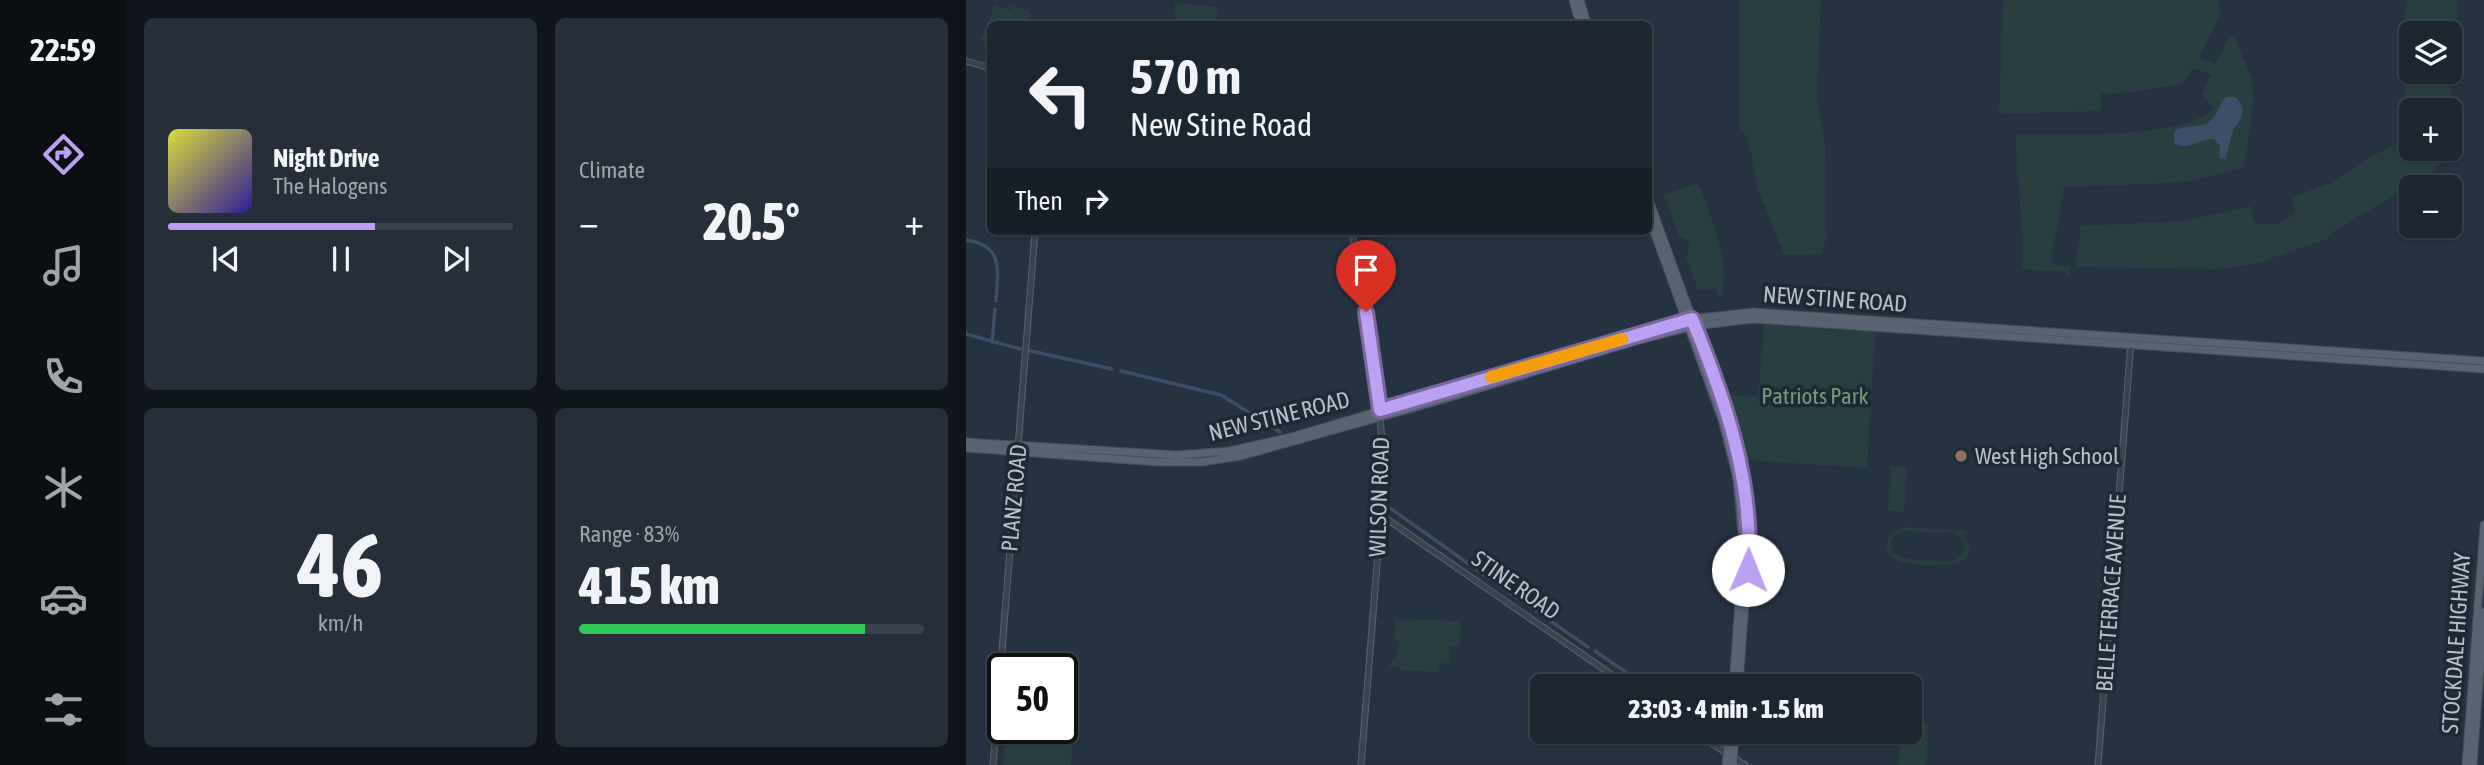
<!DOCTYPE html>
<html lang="en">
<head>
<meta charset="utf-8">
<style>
	body { margin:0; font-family:"Asap Condensed",sans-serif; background:#252e39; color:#f1f3f6; height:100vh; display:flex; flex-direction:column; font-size:26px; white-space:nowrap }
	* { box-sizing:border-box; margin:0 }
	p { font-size:23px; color:#a0a5ab }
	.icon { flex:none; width:38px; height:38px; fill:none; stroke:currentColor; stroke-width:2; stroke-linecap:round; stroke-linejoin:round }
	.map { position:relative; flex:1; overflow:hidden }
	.panel { display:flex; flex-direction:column; gap:18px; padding:18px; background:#0f151b; width:840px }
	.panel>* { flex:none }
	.top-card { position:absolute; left:21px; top:21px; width:665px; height:214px; border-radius:10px; box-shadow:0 2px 5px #0004,0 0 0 2px #3a434d; background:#1c2631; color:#f1f3f6; overflow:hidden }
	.tools { position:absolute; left:1433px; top:21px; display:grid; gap:14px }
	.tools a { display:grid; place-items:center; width:63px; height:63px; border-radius:10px; background:#1c2631; box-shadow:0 2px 5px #0004,0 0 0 2px #3a434d; font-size:35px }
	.speed { position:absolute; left:21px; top:653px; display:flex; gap:14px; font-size:35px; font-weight:700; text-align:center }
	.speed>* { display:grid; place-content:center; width:91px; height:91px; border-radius:50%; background:#1c2631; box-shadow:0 2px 5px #0004,0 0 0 2px #3a434d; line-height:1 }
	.speed .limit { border:4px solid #111; border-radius:10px; background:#fff; color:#111 }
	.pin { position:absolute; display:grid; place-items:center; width:60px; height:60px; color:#fff; margin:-72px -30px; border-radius:50% 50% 50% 0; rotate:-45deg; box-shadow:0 0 7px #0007 }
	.pin .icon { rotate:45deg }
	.me { position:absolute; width:77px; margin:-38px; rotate:1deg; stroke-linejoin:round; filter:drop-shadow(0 0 5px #0008) }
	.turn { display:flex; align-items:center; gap:24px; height:147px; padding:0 28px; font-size:32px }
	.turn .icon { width:91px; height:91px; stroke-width:2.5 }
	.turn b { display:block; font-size:49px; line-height:60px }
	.then { display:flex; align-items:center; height:66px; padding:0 28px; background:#0003; gap:14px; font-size:26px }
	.big { font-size:52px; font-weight:800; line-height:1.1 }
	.panel .card { flex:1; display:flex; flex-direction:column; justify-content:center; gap:10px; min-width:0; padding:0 24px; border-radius:10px; background:#252e39 }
	.panel .dial { align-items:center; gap:0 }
	.dial b { font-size:91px; line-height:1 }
	.song { display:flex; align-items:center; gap:21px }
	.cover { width:84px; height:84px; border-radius:10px; background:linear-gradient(135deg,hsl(60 70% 55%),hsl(250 70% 35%)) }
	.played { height:7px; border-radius:4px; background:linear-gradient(90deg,#bca0f2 60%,#3a434d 60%) }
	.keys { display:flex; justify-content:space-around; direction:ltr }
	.heat { display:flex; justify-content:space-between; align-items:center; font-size:38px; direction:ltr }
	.charge { height:10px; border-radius:5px; background:linear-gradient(90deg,#34c759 83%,#3a434d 0) }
	.panel .tiles { flex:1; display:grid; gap:18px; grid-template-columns:repeat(2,1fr) }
	.trip { position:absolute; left:564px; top:674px; width:392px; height:70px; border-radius:10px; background:#1c2631; box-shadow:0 2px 5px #0004,0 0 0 2px #3a434d; font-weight:800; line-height:70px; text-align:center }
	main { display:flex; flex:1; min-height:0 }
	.tab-bar { display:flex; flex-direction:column; width:126px; justify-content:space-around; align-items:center; background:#0b0f14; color:#a0a5ab }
	.tab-bar .icon { width:49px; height:49px }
	.tab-bar .active { color:#bca0f2 }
	.tab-bar b { font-size:32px; color:#f1f3f6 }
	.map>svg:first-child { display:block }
	.green { fill:#283f42; fill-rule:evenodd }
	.water { fill:#3b4f6a }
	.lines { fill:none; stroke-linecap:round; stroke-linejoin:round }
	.canal { stroke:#3b4f6a; stroke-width:3.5 }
	.minor-casing { stroke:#58626e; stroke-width:7 }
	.major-casing { stroke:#444d5a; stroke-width:9 }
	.minor { stroke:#3a4451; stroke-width:5 }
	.major { stroke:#586371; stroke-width:7 }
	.route-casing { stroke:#7a689d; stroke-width:18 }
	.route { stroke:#bca0f2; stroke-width:12 }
	.slow { stroke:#f59e0b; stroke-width:12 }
	.education-dot { fill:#8d6e63; stroke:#1e2936; stroke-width:2.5 }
	.labels { text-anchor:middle; stroke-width:7; stroke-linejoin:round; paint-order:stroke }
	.street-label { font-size:23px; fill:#b7bfcb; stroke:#1e2936 }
	.park-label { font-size:23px; fill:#6d9c78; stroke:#1e2936 }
	.poi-label { font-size:23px; fill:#b7bfcb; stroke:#1e2936; text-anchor:start }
</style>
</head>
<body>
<main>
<nav class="tab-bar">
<b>22:59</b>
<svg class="icon active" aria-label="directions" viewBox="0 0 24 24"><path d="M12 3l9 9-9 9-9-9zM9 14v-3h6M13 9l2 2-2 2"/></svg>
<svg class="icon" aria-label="music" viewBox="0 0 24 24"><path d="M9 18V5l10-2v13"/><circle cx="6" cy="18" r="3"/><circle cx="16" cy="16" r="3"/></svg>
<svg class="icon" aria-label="phone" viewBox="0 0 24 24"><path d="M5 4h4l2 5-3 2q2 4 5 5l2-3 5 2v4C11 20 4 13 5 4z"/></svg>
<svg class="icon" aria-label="climate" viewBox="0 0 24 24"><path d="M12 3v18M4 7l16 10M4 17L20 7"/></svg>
<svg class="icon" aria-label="car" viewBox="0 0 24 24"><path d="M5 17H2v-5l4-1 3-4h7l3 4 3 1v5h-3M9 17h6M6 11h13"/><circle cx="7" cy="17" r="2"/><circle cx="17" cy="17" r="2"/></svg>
<svg class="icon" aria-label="filters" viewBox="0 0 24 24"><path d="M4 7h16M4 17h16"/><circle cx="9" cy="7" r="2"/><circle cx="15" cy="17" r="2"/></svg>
</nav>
<section class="panel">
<div class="tiles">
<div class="card">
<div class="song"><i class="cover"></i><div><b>Night Drive</b><p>The Halogens</p></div></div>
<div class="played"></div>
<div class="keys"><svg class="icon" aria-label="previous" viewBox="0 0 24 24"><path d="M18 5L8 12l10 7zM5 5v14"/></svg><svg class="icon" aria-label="pause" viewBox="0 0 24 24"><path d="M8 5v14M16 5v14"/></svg><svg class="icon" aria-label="next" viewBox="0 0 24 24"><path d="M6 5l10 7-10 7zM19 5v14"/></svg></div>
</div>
<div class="card"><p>Climate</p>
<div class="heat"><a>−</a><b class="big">20.5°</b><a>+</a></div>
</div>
<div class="card dial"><b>46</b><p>km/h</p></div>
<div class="card"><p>Range · 83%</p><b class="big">415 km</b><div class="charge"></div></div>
</div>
</section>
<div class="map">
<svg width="1518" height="765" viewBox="0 0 1518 765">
	<rect width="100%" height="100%" fill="#253241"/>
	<path class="green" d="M773,0H855L851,96L859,144L860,239L856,254L818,255L792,189L782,139L773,125Z
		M1037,0H1252L1255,14L1233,57L1250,64L1264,35L1269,38L1286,80L1288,97L1278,168L1223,181L1184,184L1098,187L1085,261L1088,264L1104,267L1103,278L1099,272L1056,269L1057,246L1049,134C1102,133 1207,141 1249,109L1235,95L1246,75L1227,68L1216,84L1165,92L1135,94V111L1033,114Z
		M1442,0H1492L1483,110H1446L1445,113C1432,75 1433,39 1442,0ZM1446,33H1484V72H1446Z
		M209,3L251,7L250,24H208Z
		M29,5L45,10L47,6L63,11L65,16L62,24H24V42L15,40Z
		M1445,139L1446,149H1476L1473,164L1464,174L1362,235V239L1288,264L1254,269L1109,267L1115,226L1217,221L1285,206L1288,222C1305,227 1317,224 1329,212L1326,197L1362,184L1422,147Z
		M732,183C746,219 765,261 755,297H752L751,289L732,291L720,257L724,245L719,238L713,236L698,195Z
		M798,324L909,332L901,468L778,460L758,395L792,397Z
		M925,466L941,467L938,512L922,511Z
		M937,527L1002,531L1001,535H997C1019,566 979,566 960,565C943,563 909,563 924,535ZM941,531L987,533L996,540L998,551L994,557L986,561L939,559L927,553L925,544L928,535Z
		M429,619L496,621L493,646H484L483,664L474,663L472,672L435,670L432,665L421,670L431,656L433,640H428Z
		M96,693L110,694L105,765H37L40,728H96Z
		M943,720L958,722L962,726L960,765H932L935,732H943Z"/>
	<path class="water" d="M1260,97H1269C1284,110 1274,118 1267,131C1263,140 1263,150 1259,159L1253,158L1254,146L1248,139C1233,138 1223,152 1208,143V132C1217,124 1230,128 1240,124C1251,119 1252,105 1260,97Z"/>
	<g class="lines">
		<path class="canal" d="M0,240C38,245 32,271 30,301
			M0,334L54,349
			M26,342L29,309
			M65,351L146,369
			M155,371L255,395L314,432
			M424,508L524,579
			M531,584L622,647
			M629,651L676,683"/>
		<g class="minor-casing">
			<path id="minor" d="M0,61L24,68
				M386,231L412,392L417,455L415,515L395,765
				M415,515L662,686
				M728,732L779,765
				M27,765L69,231
				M1132,765L1165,342"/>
		</g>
		<g class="major-casing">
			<path id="major" d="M607,0L614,24
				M614,0L621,24
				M682,197L763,420L777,479L783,546L773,686
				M682,215L756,420L771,479L777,546L767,686
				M0,442L211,455L263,451L325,437L707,324L733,318L787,312L1518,361
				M0,448L191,462H236L275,456L465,403L670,341L729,326L787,319L1518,369
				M760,765L763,732
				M767,765L769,732
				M1500,765L1518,525
				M1507,765L1518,612"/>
		</g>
		<use href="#minor" class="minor"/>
		<use href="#major" class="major"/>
	</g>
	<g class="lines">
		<g class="route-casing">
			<path id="route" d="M400,312L414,410L726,319C759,399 788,482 782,570"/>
		</g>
		<use href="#route" class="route"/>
		<path class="slow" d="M525,377L656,339"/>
	</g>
	<circle class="education-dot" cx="995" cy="456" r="7"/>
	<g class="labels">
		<g class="street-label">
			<text transform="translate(869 299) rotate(4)" y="8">NEW STINE ROAD</text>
			<text transform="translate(313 416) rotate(-14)" y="8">NEW STINE ROAD</text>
			<text transform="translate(413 497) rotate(-88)" y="8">WILSON ROAD</text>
			<text transform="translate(48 498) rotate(-85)" y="8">PLANZ ROAD</text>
			<text transform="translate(550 585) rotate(35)" y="8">STINE ROAD</text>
			<text transform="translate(1145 593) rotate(-86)" y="8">BELLE TERRACE AVENUE</text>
			<text transform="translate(1490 643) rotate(-86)" y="8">STOCKDALE HIGHWAY</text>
		</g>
		<g class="park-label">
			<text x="849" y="404">Patriots Park</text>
		</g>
		<g class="poi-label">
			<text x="1009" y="464">West High School</text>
		</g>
	</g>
</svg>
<div class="tools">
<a><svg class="icon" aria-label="layers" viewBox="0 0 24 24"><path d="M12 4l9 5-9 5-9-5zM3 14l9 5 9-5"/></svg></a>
<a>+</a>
<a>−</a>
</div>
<div class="speed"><div class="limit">50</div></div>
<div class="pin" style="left:400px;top:312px;background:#d93025"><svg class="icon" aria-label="arrive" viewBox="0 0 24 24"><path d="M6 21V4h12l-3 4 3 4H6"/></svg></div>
<svg class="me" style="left:782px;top:570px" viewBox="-20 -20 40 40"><circle r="19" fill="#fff"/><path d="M0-13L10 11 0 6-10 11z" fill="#bca0f2"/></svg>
<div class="trip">23:03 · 4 min · 1.5 km</div>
<div class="top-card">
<div class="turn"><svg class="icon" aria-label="left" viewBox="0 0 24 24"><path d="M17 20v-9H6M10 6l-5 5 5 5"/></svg><div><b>570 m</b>New Stine Road</div></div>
<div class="then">Then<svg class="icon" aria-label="right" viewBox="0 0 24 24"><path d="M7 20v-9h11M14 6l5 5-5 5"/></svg></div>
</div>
</div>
</main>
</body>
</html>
